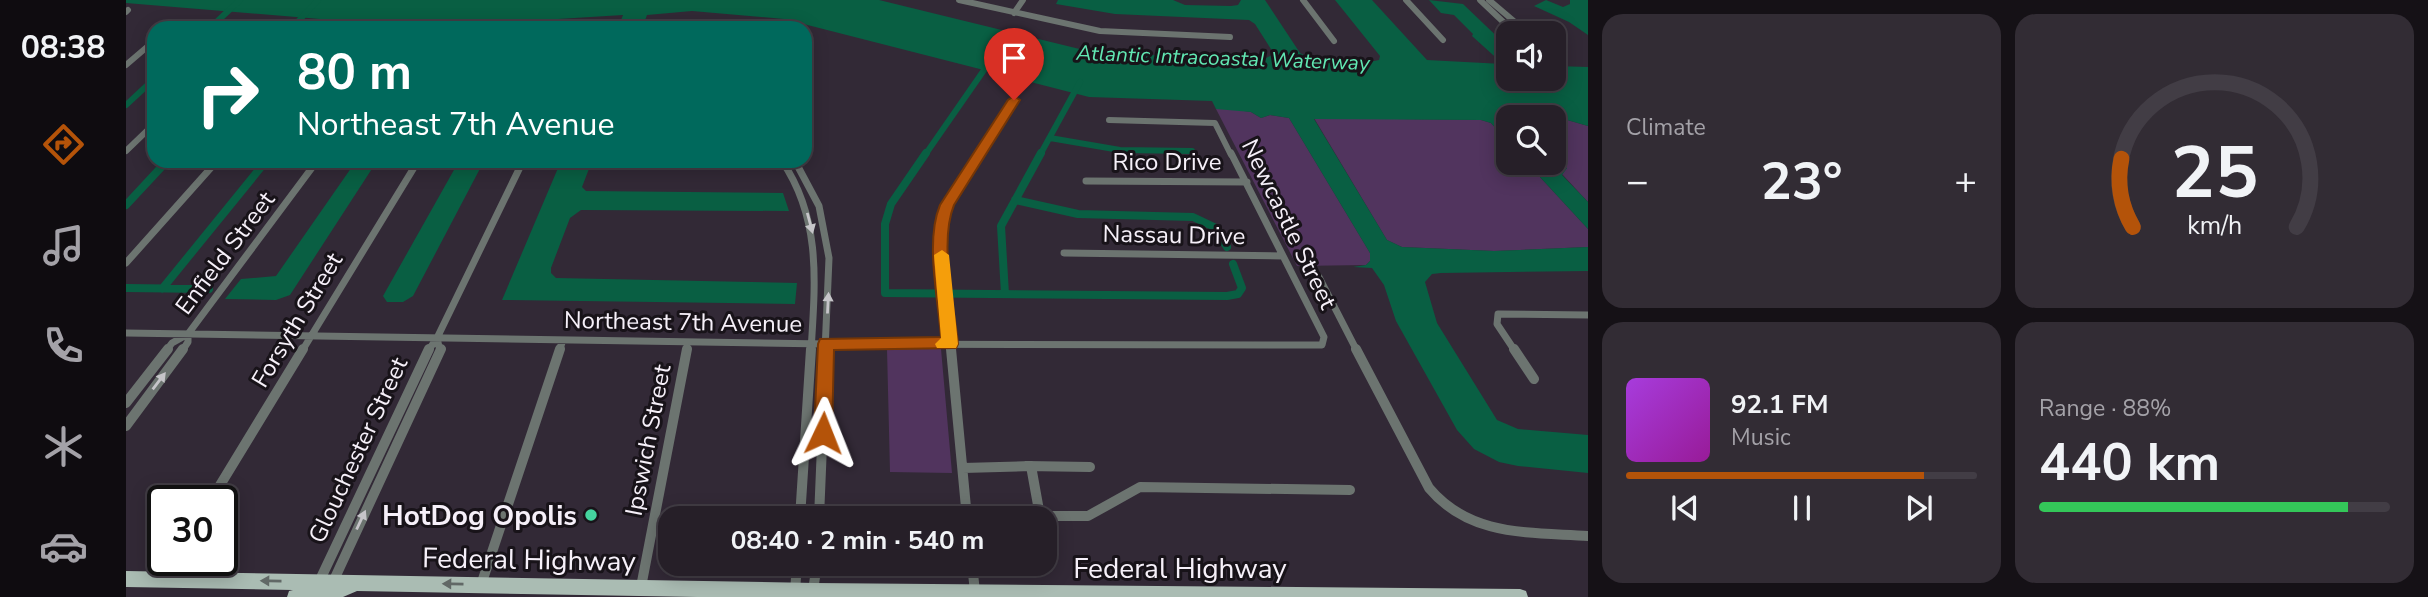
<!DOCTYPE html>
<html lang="en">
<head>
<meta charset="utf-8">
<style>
	body { margin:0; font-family:"Nunito Sans",sans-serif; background:#322c34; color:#f1f3f6; height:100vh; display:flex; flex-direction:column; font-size:26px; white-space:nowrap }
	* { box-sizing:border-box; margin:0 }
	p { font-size:23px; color:#a4a2a8 }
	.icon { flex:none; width:38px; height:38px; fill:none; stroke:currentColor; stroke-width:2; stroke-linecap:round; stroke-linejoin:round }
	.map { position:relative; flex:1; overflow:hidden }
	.panel { display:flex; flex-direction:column; gap:14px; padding:14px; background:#151116; width:840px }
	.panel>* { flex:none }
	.banner { position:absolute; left:21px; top:21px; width:665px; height:147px; border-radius:21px; box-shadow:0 4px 18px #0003,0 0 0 2px #423d45; background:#00695c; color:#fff; overflow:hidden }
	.tools { position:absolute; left:1370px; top:21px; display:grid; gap:14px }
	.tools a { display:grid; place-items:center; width:70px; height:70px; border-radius:14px; background:#261f28; box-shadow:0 4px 18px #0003,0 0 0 2px #423d45; font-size:35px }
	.speed { position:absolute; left:21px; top:485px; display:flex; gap:14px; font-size:35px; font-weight:700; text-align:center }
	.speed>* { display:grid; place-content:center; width:91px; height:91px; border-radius:50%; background:#261f28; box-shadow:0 4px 18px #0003,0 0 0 2px #423d45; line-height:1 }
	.speed .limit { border:4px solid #111; border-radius:10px; background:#fff; color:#111 }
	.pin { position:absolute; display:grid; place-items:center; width:60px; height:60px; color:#fff; margin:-72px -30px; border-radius:50% 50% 50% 0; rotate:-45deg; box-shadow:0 0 7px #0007 }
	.pin .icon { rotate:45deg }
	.me { position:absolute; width:77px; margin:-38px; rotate:2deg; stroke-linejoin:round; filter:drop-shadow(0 0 5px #0008) }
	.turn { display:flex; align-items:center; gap:24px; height:147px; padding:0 35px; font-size:32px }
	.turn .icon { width:91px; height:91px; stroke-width:2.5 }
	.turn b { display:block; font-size:49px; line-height:60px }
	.big { font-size:52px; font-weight:700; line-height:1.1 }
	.panel .card { flex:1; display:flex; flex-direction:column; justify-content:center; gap:10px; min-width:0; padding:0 24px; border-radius:21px; background:#322c34 }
	.panel .dial { align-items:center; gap:0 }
	.dial svg { height:182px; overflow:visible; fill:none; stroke:#423d45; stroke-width:7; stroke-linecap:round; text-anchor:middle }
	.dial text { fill:#f1f3f6; stroke:none }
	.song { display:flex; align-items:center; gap:21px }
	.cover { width:84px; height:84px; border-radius:10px; background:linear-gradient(135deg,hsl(280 70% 55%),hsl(300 70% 35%)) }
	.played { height:7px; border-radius:4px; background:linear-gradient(90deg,#b45309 85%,#423d45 85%) }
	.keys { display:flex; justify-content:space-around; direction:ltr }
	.heat { display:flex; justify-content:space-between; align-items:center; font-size:38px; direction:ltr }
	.charge { height:10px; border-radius:5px; background:linear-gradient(90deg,#34c759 88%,#423d45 0) }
	.panel .tiles { flex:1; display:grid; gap:14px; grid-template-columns:repeat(2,1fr) }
	.trip { position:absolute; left:532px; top:506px; width:399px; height:70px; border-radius:21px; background:#261f28; box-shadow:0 4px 18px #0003,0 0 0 2px #423d45; font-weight:700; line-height:70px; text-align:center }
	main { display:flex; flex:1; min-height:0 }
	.tab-bar { display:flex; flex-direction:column; width:126px; justify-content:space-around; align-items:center; background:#0f0c10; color:#a4a2a8 }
	.tab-bar .icon { width:49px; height:49px }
	.tab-bar .current { color:#b45309 }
	.tab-bar b { font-size:32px; color:#f1f3f6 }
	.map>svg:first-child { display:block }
	.green { fill:#51345e }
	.water { fill:#095f43 }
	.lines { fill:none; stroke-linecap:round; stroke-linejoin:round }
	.canal-far1 { stroke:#095f43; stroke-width:6 }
	.canal { stroke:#095f43; stroke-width:8 }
	.minor-far2 { stroke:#6c7470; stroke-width:6 }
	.minor-far1 { stroke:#6c7470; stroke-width:7 }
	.minor { stroke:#6c7470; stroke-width:10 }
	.primary { fill:#aabcb3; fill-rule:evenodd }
	.oneway { fill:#c6c5c9 }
	.oneway2 { fill:#616866 }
	.route { fill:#b45309; stroke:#753606; stroke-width:2 }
	.slow { fill:#f59e0b }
	.poi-dot { fill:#45d49f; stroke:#181319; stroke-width:2.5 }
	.labels { text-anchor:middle; stroke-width:6; stroke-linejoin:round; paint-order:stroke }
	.far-water-label { font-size:21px; font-style:italic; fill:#61e7b2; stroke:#181319 }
	.street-label { font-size:24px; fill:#f6f0f9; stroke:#181319 }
	.near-poi-label { font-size:28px; font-weight:bold; fill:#f6f0f9; stroke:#181319; text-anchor:end }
	.near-street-label { font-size:28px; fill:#f6f0f9; stroke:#181319 }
</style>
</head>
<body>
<main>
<nav class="tab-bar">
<b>08:38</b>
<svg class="icon current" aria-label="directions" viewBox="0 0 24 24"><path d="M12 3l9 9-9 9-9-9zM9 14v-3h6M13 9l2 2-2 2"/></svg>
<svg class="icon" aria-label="music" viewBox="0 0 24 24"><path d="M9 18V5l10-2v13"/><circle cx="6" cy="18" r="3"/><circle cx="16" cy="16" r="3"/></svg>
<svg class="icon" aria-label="phone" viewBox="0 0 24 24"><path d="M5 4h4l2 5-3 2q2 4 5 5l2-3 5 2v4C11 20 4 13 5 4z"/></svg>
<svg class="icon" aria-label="climate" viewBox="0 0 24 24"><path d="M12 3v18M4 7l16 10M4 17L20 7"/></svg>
<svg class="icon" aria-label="car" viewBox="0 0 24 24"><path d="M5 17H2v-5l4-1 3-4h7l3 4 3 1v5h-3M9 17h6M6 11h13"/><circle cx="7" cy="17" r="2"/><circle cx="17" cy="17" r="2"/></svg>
</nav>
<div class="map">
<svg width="1462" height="597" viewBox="0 0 1462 597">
	<rect width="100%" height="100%" fill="#322936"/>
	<path class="green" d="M1097,108L1125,112L1135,118L1144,115L1163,118L1244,253V261L1240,265L1171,266L1090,109Z
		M1424,115L1462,126V202L1436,174L1441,168L1427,163L1428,117H1410Z
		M1188,118L1355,120L1365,123L1382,142V163H1401L1462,229V247L1368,251L1276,247L1261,240Z
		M761,349H815L826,473L764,472Z"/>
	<path class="water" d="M0,0H753L970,53L1138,59L1148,54L1129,24L1123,20L989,14L930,4L932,0H1047L1059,5L1105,6L1112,5L1115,0H1139L1174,53L1187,60L1248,61L1253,60L1254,56L1209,0H1246L1301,60L1377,64L1346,36L1347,34L1328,15L1315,13L1303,0L1337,4L1382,47V79H1428V66L1462,67V126L1424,115L1382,117V142L1365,123L1355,120L1188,119L1261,240L1276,247L1368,251L1462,247V271L1315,273L1306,274L1299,282L1311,323L1371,420L1392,429L1462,435V473L1392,466L1373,462L1348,449L1331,430L1270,321L1258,285L1246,268L1227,267L1240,265L1244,261V253L1163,118L1144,115L1135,118L1125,112L1090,109L1086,101L963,97L658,19L566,11L521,15L516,28H492L497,15L432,19L427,28H407L410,21L340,26L339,28H302L0,3Z
		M1420,0L1437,7L1444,4V0H1462V35L1443,22L1408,6Z
		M230,161H251L164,295L150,300L99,299L115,279L150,276Z
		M333,161H358L287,296L277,302H261L257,296Z
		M435,161H466L456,187L460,191L657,193L663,211L455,210L444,218L425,268V273L430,278L671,283L669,304L376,300Z
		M1401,163H1427L1441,168L1436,175L1462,202V229Z"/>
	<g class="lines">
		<path class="canal-far1" d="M84,28L114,0
			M166,28L192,0
			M0,105L28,79
			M924,138L994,150L1066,151
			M799,155L865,60
			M914,155L954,82"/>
		<path class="canal" d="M800,153L765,204L759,224V293L1101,296L1112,294L1116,288L1107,264
			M889,200L952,214L1067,217L1088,227L1101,247
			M0,205L41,161
			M0,288L83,289
			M36,289L140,161
			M879,294L875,226L915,153"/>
		<path class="minor-far2" d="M833,0L974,31L1104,37
			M1177,0L1208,41
			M1280,0L1317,40
			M1354,0L1389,33
			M1363,0L1402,33
			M0,12L2,10
			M888,13L897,0
			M42,28L45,26
			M624,28L633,24L637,28
			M0,65L28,41
			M983,120L1089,123L1105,155
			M0,151L28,124
			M853,155L888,100"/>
		<path class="minor-far1" d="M656,161C696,220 689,284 685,351
			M669,161L693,206L703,258L699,351
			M960,181L1121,182
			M938,253L1157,256
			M0,263L91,161
			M1193,277L1231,351
			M0,333L700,344L1196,345L1198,337L1105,153
			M311,338L397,161
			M40,351L46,343L62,334L191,161
			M56,351L62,342V334
			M176,351L292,161
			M302,351L311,338L314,351
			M433,351L437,340
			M560,351L562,342
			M825,351L814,228L821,205L854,153
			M1389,351L1371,324L1372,314L1462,315"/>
		<path class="minor" d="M825,349L841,518
			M1230,349L1303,488C1344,537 1403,532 1462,536
			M1388,349L1408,379
			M0,403L42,349
			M0,426L57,349
			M900,466L964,467
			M837,468L905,466L914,516H962L1014,487L1224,490
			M85,500L177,349
			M674,518L685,349
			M693,518L700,349
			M671,564L669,591L672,597
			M846,564L849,592
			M38,579L49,560
			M193,582L303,349
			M207,582L315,349
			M355,585L434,349
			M515,587L561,349
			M686,597L691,564"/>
		<path class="primary" d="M0,571L689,583L1394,589L1400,591L1402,597H571L231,591L217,597H161L163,591L167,590L0,587Z"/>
	</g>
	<defs><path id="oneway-solid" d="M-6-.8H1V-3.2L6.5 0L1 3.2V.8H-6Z" transform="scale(1.75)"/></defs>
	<g class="oneway">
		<use href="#oneway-solid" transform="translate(684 223) rotate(75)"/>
		<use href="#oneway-solid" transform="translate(702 303) rotate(-87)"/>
		<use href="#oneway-solid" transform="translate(33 381) rotate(-53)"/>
		<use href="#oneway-solid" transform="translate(235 520) rotate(-65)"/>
	</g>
	<g class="oneway2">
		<use href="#oneway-solid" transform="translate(145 581) rotate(-179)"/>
		<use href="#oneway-solid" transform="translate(327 584) rotate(-179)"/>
	</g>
	<path class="route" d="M888,96L894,100L828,205C813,242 828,304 832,344L830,348L708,350L706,433L703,439L697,441L690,439L688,433L692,344L694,339L815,337C812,298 799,241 814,205L882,100Z"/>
	<path class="slow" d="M816,250L823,255L832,344L830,348H811L809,344L815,338L808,255Z"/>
	<circle class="poi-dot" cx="465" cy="515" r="7"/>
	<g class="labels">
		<g class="far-water-label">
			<text transform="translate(1097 58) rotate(2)" y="7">Atlantic Intracoastal Waterway</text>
		</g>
		<g class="street-label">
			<text x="1041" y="170">Rico Drive</text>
			<text transform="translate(1163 224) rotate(64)" y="8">Newcastle Street</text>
			<text transform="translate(1048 235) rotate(1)" y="8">Nassau Drive</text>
			<text transform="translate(99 253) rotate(-53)" y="8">Enfield Street</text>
			<text transform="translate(171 320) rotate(-59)" y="8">Forsyth Street</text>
			<text transform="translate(557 322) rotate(1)" y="8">Northeast 7th Avenue</text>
			<text transform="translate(522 440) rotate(-79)" y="8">Ipswich Street</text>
			<text transform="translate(232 450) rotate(-65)" y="8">Glouchester Street</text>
		</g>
		<g class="near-poi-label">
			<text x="451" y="525">HotDog Opolis</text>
		</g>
		<g class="near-street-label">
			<text transform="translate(403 559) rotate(1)" y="10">Federal Highway</text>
			<text x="1054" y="578">Federal Highway</text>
		</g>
	</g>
</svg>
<div class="tools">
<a><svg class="icon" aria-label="sound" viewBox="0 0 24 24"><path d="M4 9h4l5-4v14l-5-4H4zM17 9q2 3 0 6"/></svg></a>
<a><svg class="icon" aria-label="search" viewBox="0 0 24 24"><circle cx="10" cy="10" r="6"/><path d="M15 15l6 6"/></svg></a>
</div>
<div class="speed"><div class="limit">30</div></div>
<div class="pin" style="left:888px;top:100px;background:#d93025"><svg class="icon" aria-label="arrive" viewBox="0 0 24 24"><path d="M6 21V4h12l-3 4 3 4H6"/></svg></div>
<svg class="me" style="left:697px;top:433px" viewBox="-20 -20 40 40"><path d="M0-17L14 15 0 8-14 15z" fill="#b45309" stroke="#fff" stroke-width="4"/></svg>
<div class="trip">08:40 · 2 min · 540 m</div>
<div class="banner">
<div class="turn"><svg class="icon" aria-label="right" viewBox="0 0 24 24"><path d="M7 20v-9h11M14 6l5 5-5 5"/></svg><div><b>80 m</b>Northeast 7th Avenue</div></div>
</div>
</div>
<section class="panel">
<div class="tiles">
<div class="card"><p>Climate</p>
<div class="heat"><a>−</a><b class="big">23°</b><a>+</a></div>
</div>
<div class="card dial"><svg viewBox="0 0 100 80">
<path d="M14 69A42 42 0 1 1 86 69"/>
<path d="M14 69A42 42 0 0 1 9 39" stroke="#b45309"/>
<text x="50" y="56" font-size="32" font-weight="700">25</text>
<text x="50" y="72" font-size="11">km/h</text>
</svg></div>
<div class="card">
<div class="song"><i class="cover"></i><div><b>92.1 FM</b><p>Music</p></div></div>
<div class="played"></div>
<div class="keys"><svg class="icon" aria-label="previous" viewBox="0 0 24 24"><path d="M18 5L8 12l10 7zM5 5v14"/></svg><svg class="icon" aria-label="pause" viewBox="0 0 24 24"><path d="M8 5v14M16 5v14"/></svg><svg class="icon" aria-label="next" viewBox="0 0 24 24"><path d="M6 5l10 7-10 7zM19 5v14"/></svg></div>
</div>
<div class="card"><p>Range · 88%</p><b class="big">440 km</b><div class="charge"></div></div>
</div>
</section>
</main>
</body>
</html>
